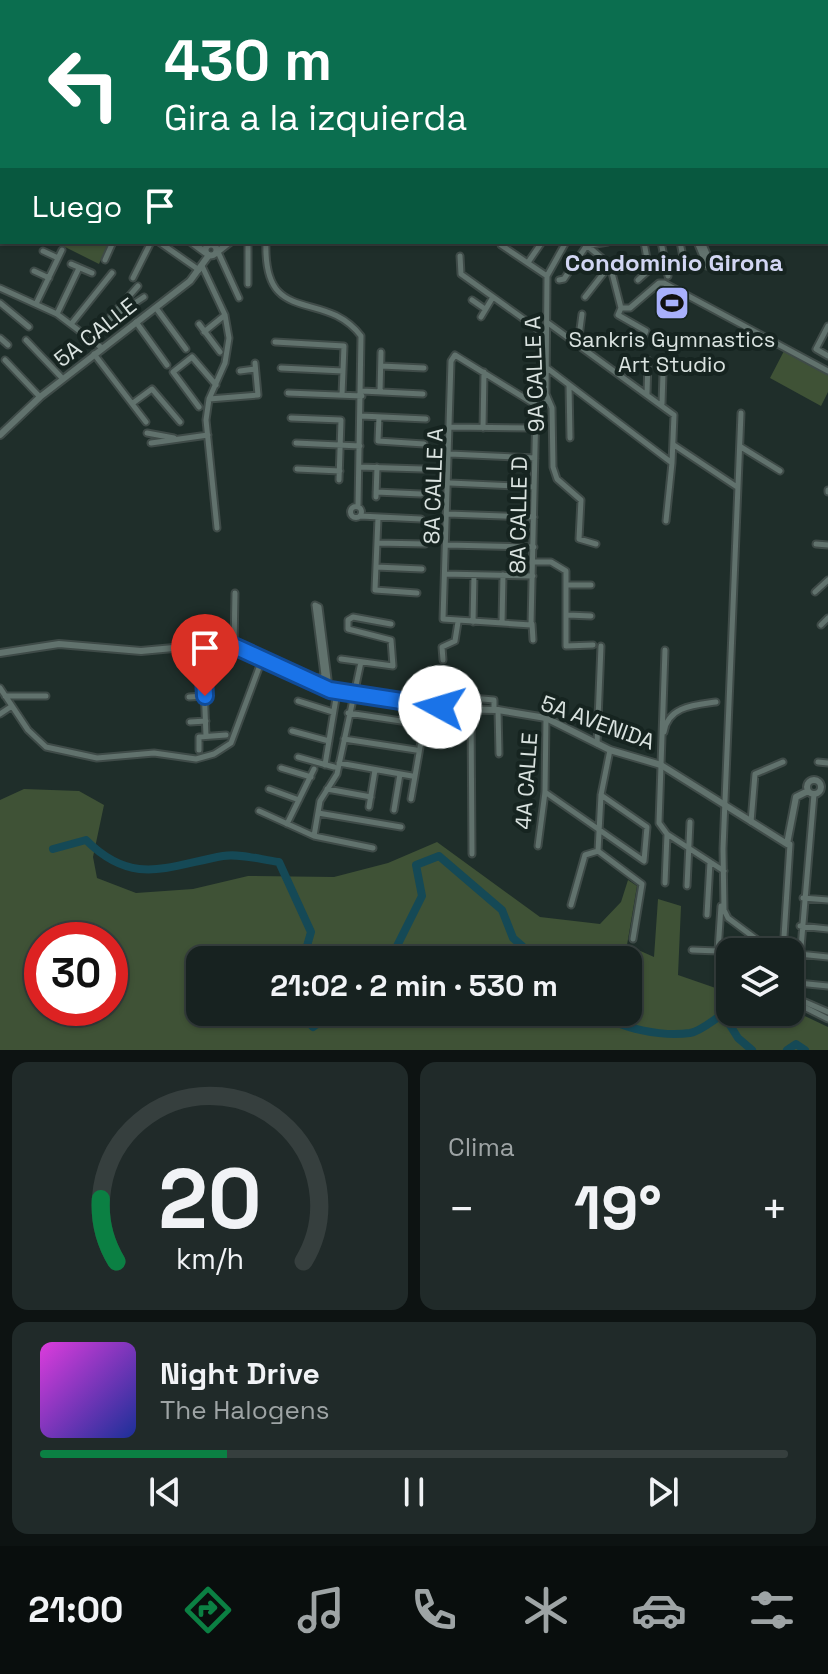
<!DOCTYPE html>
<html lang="es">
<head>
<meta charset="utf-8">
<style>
	body { margin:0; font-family:"Space Grotesk",sans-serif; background:#202a29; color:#f1f3f6; height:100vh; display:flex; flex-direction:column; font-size:30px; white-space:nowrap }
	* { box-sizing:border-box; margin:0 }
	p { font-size:26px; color:#9ea4a5 }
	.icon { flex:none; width:44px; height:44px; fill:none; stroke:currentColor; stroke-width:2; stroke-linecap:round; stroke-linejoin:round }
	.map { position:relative; height:1050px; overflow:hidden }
	.drawer { display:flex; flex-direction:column; gap:12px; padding:12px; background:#0d1312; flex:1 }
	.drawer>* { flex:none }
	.guide { position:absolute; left:0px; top:0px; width:828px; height:244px; box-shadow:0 2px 6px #0004,0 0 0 2px #363f3e; background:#0b6e4f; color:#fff; overflow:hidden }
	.fabs { position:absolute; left:716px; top:938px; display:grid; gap:16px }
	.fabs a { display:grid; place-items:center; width:88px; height:88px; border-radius:16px; background:#172220; box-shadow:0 2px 6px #0004,0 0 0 2px #363f3e; font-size:40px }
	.speed { position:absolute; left:24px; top:922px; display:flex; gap:16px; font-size:40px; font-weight:700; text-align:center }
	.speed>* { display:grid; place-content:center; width:104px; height:104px; border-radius:50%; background:#172220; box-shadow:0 2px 6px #0004,0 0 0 2px #363f3e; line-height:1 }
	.speed .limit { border:12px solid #d22; background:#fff; color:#111 }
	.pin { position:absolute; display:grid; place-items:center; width:68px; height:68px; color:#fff; margin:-82px -34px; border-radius:50% 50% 50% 0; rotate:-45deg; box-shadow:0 0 8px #0007 }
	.pin .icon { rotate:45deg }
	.me { position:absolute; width:88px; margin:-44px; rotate:276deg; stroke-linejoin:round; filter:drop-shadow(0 0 6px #0008) }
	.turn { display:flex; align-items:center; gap:28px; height:168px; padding:0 32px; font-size:36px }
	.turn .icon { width:104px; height:104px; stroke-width:2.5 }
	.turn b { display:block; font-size:56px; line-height:68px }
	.then { display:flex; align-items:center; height:76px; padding:0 32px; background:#0003; gap:16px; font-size:30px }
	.big { font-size:60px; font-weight:700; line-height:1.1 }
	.drawer .widget { flex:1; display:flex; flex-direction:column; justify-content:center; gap:12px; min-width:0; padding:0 28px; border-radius:16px; background:#202a29 }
	.drawer .dial { align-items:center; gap:0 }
	.dial svg { height:208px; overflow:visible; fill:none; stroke:#363f3e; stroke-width:7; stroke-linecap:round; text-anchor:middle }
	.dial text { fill:#f1f3f6; stroke:none }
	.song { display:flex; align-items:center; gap:24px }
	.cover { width:96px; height:96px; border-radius:12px; background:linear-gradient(135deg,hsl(300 70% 55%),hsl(230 70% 35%)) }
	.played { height:8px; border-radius:4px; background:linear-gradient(90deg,#0b8043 25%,#363f3e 25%) }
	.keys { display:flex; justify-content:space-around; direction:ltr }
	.heat { display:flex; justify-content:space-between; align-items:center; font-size:44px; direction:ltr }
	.drawer .tiles { flex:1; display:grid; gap:12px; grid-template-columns:1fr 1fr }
	.widget:last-child { grid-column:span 2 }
	.trip { position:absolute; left:186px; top:946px; width:456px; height:80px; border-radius:16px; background:#172220; box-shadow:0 2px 6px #0004,0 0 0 2px #363f3e; font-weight:700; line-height:80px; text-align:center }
	.tabs { display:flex; height:128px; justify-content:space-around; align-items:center; background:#090e0d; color:#9ea4a5 }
	.tabs .icon { width:56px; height:56px }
	.tabs .on { color:#0b8043 }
	.tabs b { font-size:36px; color:#f1f3f6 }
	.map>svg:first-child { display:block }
	.green { fill:#3f5236; fill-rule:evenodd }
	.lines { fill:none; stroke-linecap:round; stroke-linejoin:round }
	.river { stroke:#154956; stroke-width:8 }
	.minor-casing { stroke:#3f4b48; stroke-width:9 }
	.tertiary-casing { stroke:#3f4b48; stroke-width:10 }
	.primary-casing { stroke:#3f4b48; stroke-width:12 }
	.minor { stroke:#61726d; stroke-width:5 }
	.tertiary { stroke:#61726d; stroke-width:6 }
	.primary { stroke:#308b64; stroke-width:8 }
	.route-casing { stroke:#114b97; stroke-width:20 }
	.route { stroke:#1a73e8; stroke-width:14 }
	.labels { text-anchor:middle; stroke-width:8; stroke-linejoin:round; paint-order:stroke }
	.street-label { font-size:22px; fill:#dae3e0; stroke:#162420 }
	.poi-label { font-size:22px; fill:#dae3e0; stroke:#162420 }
	.neighbourhood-label { font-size:24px; font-weight:bold; fill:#d2d6f3; stroke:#162420 }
</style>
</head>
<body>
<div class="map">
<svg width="828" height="1050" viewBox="0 0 828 1050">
	<rect width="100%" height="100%" fill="#1f2e2a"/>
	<path class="green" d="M55,242H109L99,264Z
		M784,351L828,375V392L821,406L770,378Z
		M24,789L79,791L104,805L93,857L97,878L136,893L193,889L248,876L334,877L388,863L437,842L540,917L600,924L621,902L628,880L637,886L627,945L654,957L658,899L681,906L678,975L730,993V1012H790V1009L828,1027V1050H0V800ZM42,940H110V1008H42ZM628,960V1012H200V960Z"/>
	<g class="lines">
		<path class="river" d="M53,849L86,840C133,887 167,866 223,856C240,853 262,860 279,862L311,932L303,960
			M390,960L422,896L416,865L439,856L502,910L513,938L538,960
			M299,1012L313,1027L334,1012
			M599,1012C619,1029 664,1037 690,1033C701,1031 713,1020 723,1014L738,1038L752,1050
			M787,1050L796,1044L805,1050"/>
		<g class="minor-casing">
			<path id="minor" d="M69,0L70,2
				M88,0L90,2
				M220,0L224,2
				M411,0L413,2
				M542,0V2
				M550,0L551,2
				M614,0V2
				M628,0V2
				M658,0L660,2
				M715,0V2
				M749,0V2
				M809,0L815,2
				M80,2L84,0
				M239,2L240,0
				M297,2L299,0
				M396,2L404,0
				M757,2L762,0
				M826,7L828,9
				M826,92H828
				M826,118L828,119
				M0,147L2,142
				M826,194L828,195
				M0,225L2,221
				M826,231L828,224
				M826,235L828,236
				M826,240L828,241
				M159,242L199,270
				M248,242V284
				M266,242C263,329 324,287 361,336L358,506
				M566,242L547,276L546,394L552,408L553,467L557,479L581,500L579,539L596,544
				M583,242L610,265L621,308H630L659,283H664L828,371
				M661,242L668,276
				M680,242L685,267
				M697,242L707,266
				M702,242L712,266
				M501,245L547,276
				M590,245L608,242
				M43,251L58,258
				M218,252L239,298
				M460,256L461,274L546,335
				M105,260L113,242
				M529,261L542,242
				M71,264L92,273
				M202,266L225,315L229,338L225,363L209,399L206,420L217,528
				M34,271L49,278
				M133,278L151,242
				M559,280L564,279L587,245
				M638,280L649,270L644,242
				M0,288L57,314L102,348
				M585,297L610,265
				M472,300L485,309
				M0,303L29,327
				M36,304L62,250
				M156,308L186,349
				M621,308L618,315L646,331L640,345
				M57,314L79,268
				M481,317L493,297
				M109,320L144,297
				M136,322L167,365
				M72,323L112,273
				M548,323L674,415L672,463
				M199,324L220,352
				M828,326L816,349L828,356
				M204,332L225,315
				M0,338L8,345
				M92,338L138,286
				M26,340L63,379
				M275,342L344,346L342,395
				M578,344L582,314
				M94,354L146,422
				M455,355L536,405L531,625L443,619L451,361Z
				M5,360L40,397
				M381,366L424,368
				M281,368L343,371
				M547,368L672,463L666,521
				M240,371L255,369
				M569,385L570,438
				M362,391L423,394
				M380,392L381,352
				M288,393L362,396
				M647,394L648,360
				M209,399L258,395L255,363
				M133,403L152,389L180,422
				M662,404L663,373
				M199,407L173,372L192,357L216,385
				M535,412L547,401
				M741,413L723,849L724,910L728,918L767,947V952
				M361,416L426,419
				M379,417L378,441L424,444
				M291,418L341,420L339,480
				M451,427L535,428
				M483,428L484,372
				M147,433L174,438
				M151,443L208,435
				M296,443L360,446
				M674,445L737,487
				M741,447L780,471
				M450,454L535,458
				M359,467L423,469
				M297,469L340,471
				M450,483L534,487
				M828,490V492
				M376,492L421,494
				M376,497L377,467
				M350.5 512a5.5 5.5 0 1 1 11 0a5.5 5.5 0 1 1-11 0Z
				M448,514L534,517
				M360,516L421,519
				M378,518L375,590L417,593
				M377,543L425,544
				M816,544L828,545
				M447,545L534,547
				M534,562H551L566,571V646L593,645
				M376,567L422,569
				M445,574L533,576
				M568,585H591
				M815,592L828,580
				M315,605L319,607L328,679L319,681
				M568,615L591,616
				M473,622L474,575
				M502,623L503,575
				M532,624L533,640
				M821,625L828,618
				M185,646L192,659H203
				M234,646L235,593
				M665,650L659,823L667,834L724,871
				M203,659L206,736
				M341,659L393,666L391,640L348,629V620L353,617L391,624
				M443,660L442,647L455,641L458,622
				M188,673L204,672
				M303,677L321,678L324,675L315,605
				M0,688L28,730L46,747L97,758L154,753L196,759L214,754L231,743L263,657
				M5,696H46
				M189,697L205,696
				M441,697H465
				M471,698L494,700V710
				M298,701L333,712
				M440,709L442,682L466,681
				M471,709L472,854
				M498,710L499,754
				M348,713L421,724
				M0,714L12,706
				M190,722L206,721
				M292,731L329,741
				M664,732C668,706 695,705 716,702
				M344,739L416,750
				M597,744L601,646
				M199,750V737L226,735
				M610,750L601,795L598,851L642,884L633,939
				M298,757L334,767
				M818,762L828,763
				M339,763L412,776
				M325,765L337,692
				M281,768L311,777
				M269,789L299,800
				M327,789L371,797
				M545,792L644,861L647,827L601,795
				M814,794L797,995L798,999L828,1012
				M411,799L427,707
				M369,807L375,770
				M394,810L400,774
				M259,811L314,836L373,848
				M318,813L401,827
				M751,822L755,774L783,762
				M287,824L314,769
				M314,836L320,801L337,774L361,662
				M538,846L545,792L546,718
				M665,883L667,834
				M687,886L690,822
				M803,898L828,900
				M571,905L585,855L598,851
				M707,915L710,862
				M800,926L828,929
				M692,950L718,951L721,906
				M783,952L790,844
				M799,954L828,957
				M798,983L828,986
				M790,1000L828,1019"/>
		</g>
		<g class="tertiary-casing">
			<path id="tertiary" d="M826,75L828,74
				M0,151L2,152
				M0,158L2,159
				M191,242L206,253
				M205.5 250a5.5 5.5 0 1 1 11 0a5.5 5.5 0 1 1-11 0Z
				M216,253L230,242
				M0,435L40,397L190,281L209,255
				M0,653L59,644L141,651L217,644L245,650L337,692L440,709L498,710L546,718L610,750L661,765L787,844L796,797L808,791
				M807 787a7 7 0 1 1 14 0a7 7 0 1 1-14 0Z"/>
		</g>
		<g class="primary-casing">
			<path id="primary" d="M161,2L163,0
				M190,2L191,0
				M0,17L2,16
				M0,40L2,39"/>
		</g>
		<use href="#minor" class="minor"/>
		<use href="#tertiary" class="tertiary"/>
		<use href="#primary" class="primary"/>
	</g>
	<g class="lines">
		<g class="route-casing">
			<path id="route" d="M205,696L203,659H192L185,646H234L330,690L440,707"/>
		</g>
		<use href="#route" class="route"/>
	</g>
	<defs>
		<g id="stadium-square" transform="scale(1.8)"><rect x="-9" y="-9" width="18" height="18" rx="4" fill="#a8b0fc" stroke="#162420"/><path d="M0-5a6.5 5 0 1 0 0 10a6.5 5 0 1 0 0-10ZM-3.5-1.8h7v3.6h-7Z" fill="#111"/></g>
	</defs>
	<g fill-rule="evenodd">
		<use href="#stadium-square" x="672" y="303"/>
	</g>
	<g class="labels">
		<g class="street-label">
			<text transform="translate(95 332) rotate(-38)" y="8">5A CALLE</text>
			<text transform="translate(534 374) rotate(-92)" y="8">9A CALLE A</text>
			<text transform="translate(433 486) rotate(-88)" y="8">8A CALLE A</text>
			<text transform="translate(518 515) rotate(-89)" y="8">8A CALLE D</text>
			<text transform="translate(598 722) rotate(20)" y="8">5A AVENIDA</text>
			<text transform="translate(526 781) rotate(-86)" y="8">4A CALLE</text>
		</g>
		<g class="poi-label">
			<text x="672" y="347">Sankris Gymnastics<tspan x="672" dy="25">Art Studio</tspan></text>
		</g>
		<g class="neighbourhood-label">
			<text x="674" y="271">Condominio Girona</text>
		</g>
	</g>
</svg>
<div class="fabs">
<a><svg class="icon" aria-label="layers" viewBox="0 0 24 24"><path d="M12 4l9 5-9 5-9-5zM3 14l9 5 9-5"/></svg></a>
</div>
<div class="speed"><div class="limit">30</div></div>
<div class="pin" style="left:205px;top:696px;background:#d93025"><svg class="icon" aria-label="arrive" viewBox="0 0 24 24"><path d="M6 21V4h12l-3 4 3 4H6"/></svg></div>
<svg class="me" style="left:440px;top:707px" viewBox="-20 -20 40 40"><circle r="19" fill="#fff"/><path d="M0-13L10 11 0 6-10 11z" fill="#1a73e8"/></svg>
<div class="trip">21:02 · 2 min · 530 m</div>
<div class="guide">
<div class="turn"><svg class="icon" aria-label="left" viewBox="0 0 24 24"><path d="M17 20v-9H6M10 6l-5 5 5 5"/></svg><div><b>430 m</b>Gira a la izquierda</div></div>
<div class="then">Luego<svg class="icon" aria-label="arrive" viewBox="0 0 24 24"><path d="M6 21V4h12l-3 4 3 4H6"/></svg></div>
</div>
</div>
<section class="drawer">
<div class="tiles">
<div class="widget dial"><svg viewBox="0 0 100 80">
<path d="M14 69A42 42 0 1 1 86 69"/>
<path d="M14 69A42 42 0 0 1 8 45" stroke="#0b8043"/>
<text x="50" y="56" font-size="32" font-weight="700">20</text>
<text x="50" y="72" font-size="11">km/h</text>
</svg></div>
<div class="widget"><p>Clima</p>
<div class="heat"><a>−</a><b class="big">19°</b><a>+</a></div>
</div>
<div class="widget">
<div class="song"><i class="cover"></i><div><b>Night Drive</b><p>The Halogens</p></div></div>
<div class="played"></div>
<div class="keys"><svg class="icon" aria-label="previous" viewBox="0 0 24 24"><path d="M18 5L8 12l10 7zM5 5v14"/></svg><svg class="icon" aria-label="pause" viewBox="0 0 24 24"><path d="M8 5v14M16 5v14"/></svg><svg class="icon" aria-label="next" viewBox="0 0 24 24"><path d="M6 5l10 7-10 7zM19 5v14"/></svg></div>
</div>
</div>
</section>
<nav class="tabs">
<b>21:00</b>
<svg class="icon on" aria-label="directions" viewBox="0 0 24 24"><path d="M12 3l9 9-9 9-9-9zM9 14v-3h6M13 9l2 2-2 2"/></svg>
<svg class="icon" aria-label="music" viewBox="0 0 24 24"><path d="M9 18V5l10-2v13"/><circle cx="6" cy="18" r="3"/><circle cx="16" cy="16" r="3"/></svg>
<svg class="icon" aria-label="phone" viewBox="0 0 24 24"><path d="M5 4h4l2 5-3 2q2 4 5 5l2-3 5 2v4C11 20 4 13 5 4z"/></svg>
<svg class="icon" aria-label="climate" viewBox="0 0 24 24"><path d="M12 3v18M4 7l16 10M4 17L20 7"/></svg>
<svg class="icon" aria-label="car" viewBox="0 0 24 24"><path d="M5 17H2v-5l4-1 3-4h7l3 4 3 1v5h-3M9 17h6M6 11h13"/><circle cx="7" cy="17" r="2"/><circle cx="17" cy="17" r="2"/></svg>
<svg class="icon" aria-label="filters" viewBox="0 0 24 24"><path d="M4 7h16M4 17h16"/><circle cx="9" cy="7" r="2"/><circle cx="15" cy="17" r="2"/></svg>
</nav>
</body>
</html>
